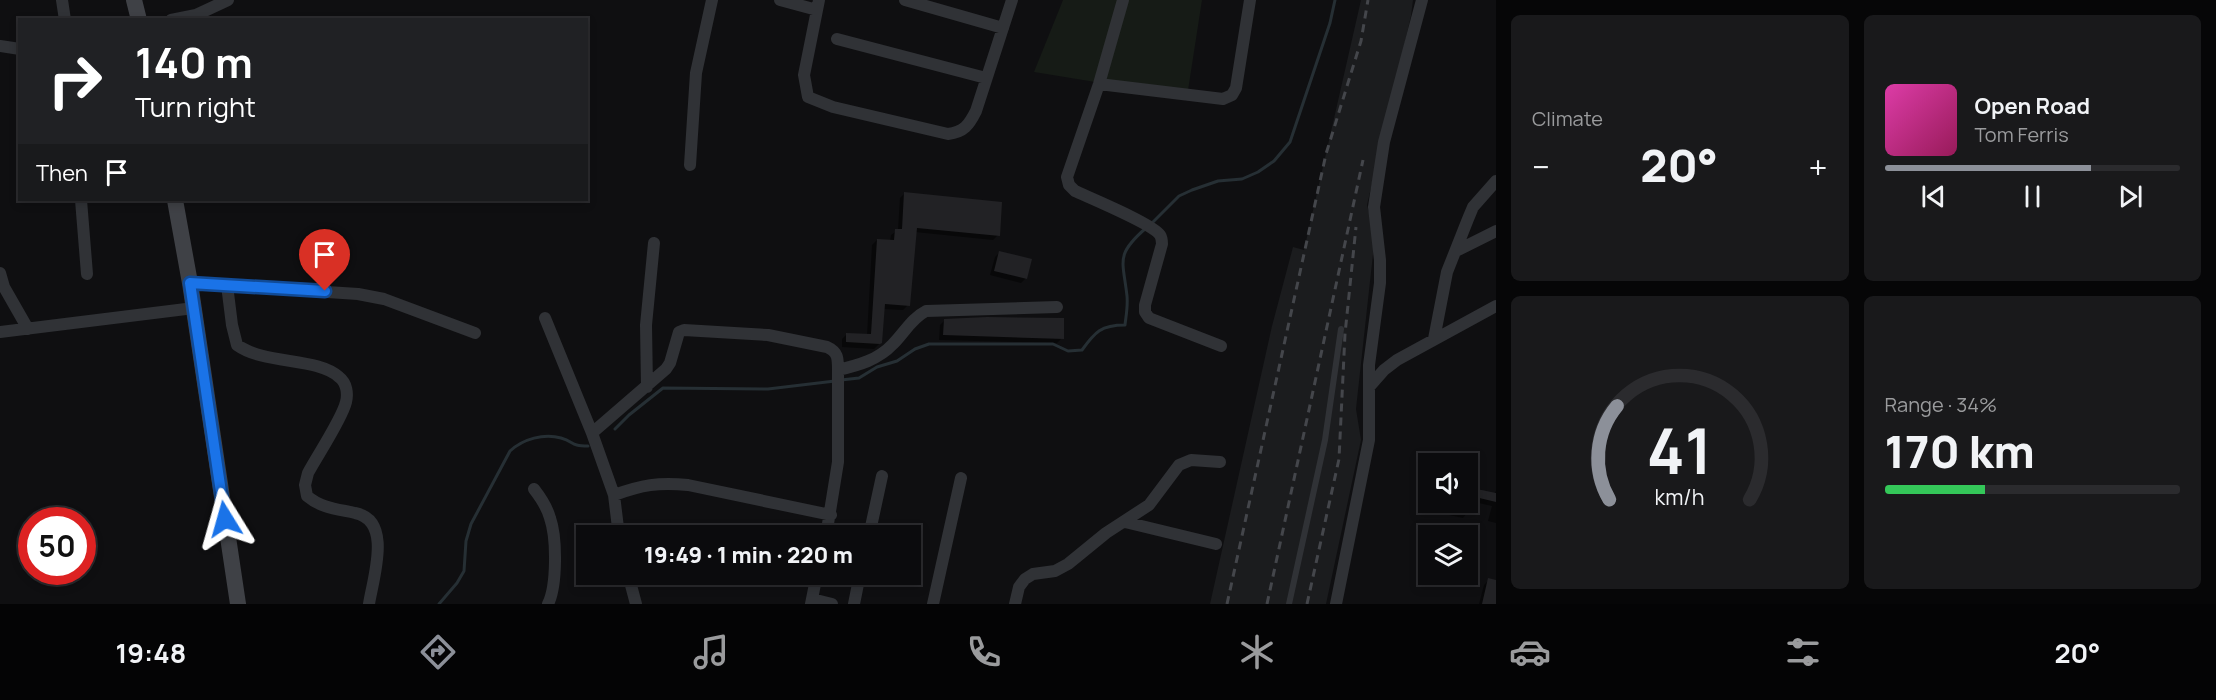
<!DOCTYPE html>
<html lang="en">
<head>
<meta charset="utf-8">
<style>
	body { margin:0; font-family:Manrope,sans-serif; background:#19191b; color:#f1f3f6; height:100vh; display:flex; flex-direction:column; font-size:22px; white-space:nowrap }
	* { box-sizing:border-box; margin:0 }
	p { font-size:20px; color:#9a9b9d }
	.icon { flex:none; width:33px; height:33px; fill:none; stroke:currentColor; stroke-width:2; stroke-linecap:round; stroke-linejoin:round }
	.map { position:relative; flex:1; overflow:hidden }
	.details { display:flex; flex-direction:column; gap:15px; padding:15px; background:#060607; width:720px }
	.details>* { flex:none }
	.banner { position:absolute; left:18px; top:18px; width:570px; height:183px; border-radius:0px; box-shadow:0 3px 9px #0003,0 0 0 2px #2b2b2e; background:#202124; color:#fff; overflow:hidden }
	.fabs { position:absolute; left:1418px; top:453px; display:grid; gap:12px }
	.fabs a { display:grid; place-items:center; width:60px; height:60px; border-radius:0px; background:#0b0b0d; box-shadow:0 3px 9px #0003,0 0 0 2px #2b2b2e; font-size:30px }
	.speed { position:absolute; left:18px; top:507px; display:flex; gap:12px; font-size:30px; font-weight:700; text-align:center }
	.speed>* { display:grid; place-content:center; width:78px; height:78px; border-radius:50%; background:#0b0b0d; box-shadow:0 3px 9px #0003,0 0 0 2px #2b2b2e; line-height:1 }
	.speed .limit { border:9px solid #d22; background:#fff; color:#111 }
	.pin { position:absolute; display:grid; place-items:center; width:51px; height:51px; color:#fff; margin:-62px -26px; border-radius:50% 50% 50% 0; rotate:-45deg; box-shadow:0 0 6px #0007 }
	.pin .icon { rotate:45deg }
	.me { position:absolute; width:66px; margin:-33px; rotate:352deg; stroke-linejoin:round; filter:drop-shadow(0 0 4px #0008) }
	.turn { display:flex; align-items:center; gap:21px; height:126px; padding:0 18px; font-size:27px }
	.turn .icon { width:78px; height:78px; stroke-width:2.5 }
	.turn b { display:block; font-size:42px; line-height:51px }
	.then { display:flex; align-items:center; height:57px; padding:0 18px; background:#0003; gap:12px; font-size:22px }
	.big { font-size:45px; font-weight:800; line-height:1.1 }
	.details .tile { flex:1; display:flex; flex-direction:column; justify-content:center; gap:9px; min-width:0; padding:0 21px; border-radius:9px; background:#19191b }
	.details .dial { align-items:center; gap:0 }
	.dial svg { height:156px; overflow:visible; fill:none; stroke:#2b2b2e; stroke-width:7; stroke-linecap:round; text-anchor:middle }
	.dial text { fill:#f1f3f6; stroke:none }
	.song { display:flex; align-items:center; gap:18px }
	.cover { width:72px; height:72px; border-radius:9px; background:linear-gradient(135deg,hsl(320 70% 55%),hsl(330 70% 35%)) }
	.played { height:6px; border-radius:3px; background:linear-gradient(90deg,#8c9099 70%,#2b2b2e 70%) }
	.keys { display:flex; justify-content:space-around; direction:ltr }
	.heat { display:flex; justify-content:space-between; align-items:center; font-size:33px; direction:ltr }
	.charge { height:9px; border-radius:4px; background:linear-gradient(90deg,#34c759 34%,#2b2b2e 0) }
	.details .tiles { flex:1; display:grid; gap:15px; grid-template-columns:repeat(2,1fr) }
	.trip { position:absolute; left:576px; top:525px; width:345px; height:60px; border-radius:0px; background:#0b0b0d; box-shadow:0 3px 9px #0003,0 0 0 2px #2b2b2e; font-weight:800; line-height:60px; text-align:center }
	.tab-bar { display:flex; height:96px; justify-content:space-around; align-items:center; background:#040405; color:#9a9b9d }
	.tab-bar .icon { width:42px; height:42px }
	.tab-bar .selected { color:#8c9099 }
	.tab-bar b { font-size:27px; color:#f1f3f6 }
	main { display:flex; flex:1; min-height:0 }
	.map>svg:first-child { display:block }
	.built { fill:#1b1c1e }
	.green { fill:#161b16 }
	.shadow { fill:#0007 }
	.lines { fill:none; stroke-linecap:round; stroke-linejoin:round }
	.stream { stroke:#262f34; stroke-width:3 }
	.building { fill:#222225 }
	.lane { stroke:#303236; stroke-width:6 }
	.street { stroke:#303236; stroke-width:12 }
	.secondary { stroke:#3f4146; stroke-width:16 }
	.rail { stroke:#44464b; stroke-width:3; stroke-dasharray:8 6; stroke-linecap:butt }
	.route-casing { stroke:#114b97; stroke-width:15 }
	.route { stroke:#1a73e8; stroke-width:10 }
</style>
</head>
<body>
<main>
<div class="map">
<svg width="1496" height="604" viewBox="0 0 1496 604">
	<rect width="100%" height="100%" fill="#0f0f11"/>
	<path class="built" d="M1361,0H1413L1411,16L1367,205L1375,236L1356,409L1361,440L1326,604H1210L1272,326L1293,247L1304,250Z"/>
	<path class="green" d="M1063,0H1202L1187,97L1034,72Z"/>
	<path class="shadow" d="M905,193L998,235L993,240L915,232L908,305L903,310L883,309L881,342L874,349L842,347V339L847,334L867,336L872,245L877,240L890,241L891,235L898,230L900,198Z
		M1000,252L1026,278L1021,283L990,275L995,257Z
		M945,320L1062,338L1057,343L939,340L940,325Z
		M1428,480V502H1467V488L1494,494L1496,491V523L1488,521L1492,506L1470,501L1467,513L1463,518L1418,508L1424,484Z
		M1489,580L1496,604H1479L1484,585Z"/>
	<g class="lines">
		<path class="stream" d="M1151,224L1179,196L1192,190L1218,181L1242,179L1258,172L1274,161L1290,142L1330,23L1335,0
			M841,380L859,378L877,367L897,361L915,349L929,344H1053L1068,351L1082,350C1095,332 1101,325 1125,325C1126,316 1128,306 1127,296C1123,260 1115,255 1146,228
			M615,429L629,415L663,388L768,389L835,381
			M439,604L457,583L464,571L466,541L471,524L510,451C523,439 544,433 561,438C575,442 570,446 588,446"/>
	</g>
	<path class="building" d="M904,192L1002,202L1000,236L917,228L910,306L885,304L882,343L880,344L846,342V333L871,334L877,239L894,240L895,229H902Z
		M999,251L1032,259L1027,279L994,271Z
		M987,317L1064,318V339L943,335L944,319Z
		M1467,487L1496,493V502L1467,495Z
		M1435,502H1471L1469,514L1435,506Z
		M1488,578L1496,580V604H1482Z"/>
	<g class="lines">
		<path class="lane" d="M1289,604L1325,440L1341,329"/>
		<path class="street" d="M62,0L65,20
			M780,0L817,10
			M819,0L804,75L808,97L833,107L948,134C964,132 969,125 976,111L1012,0
			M905,0L1003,28
			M1123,0L1099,84L1067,177L1069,185L1075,191C1090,198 1153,224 1160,235C1162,238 1162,240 1162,244L1145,305V312L1149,318L1221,346
			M171,20L196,15L228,0
			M837,39L986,78
			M0,46L20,49
			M1099,84L1223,99L1232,95L1236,88L1250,0
			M690,165L696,73L712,0
			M81,200L87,274
			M1456,251L1496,231
			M0,273L4,287L28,329
			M190,283L358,294L384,299L475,333
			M227,285L232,325L237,345C265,365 317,357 339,377C347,383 348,394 346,402C342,419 317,456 308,473L305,485L307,496C321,508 337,509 355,513C393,520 373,578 369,604
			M545,318L592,433L614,495L619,536
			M0,332L194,308
			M1434,339L1447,272L1468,219L1473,207L1496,181
			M647,387L646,325L654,243
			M1369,387L1384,370L1397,360L1496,306
			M592,433L666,369L670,363L679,332L684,330L768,335L827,347C838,352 838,358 838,370
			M534,489C541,498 547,507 550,518C557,538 557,586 548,604
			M614,495C642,485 658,482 688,485L831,515
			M1125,522L1216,544
			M826,536L838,462V370C859,365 878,360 893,344C904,333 912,318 926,311L1057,307
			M869,536L882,476
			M628,574L636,604
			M812,599L832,604
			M811,604L817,574
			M854,604L860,574
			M933,604L961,478
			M1015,604L1019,587L1025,579L1033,574L1055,571L1068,564L1106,533L1149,505L1179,465L1191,460L1220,462
			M1336,604L1369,440V365L1380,283V260L1374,207L1384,142L1422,0"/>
		<path class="secondary" d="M134,0L139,20
			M175,200L190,283L238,604"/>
		<path class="rail" d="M1227,604L1326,154L1361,41L1368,0
			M1267,604L1363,160
			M1307,604L1339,459L1345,334L1356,227"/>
	</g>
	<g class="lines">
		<g class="route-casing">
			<path id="route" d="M225,519L190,283L325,291"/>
		</g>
		<use href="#route" class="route"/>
	</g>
</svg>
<div class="fabs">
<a><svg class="icon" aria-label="sound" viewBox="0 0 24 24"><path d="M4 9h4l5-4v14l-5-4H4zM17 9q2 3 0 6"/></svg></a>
<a><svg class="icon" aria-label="layers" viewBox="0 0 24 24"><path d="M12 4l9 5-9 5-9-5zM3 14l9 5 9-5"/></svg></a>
</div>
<div class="speed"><div class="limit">50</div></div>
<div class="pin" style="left:325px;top:291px;background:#d93025"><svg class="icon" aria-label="arrive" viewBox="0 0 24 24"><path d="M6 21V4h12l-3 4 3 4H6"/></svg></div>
<svg class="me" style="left:225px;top:519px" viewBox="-20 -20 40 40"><path d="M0-17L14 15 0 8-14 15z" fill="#1a73e8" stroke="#fff" stroke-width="4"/></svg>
<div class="trip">19:49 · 1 min · 220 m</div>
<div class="banner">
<div class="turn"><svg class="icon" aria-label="right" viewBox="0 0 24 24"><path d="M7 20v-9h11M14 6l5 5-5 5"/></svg><div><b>140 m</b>Turn right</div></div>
<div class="then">Then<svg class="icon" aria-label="arrive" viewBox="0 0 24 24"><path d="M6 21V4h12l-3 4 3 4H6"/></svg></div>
</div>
</div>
<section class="details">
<div class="tiles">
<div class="tile"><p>Climate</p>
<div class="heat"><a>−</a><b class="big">20°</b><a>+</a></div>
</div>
<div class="tile">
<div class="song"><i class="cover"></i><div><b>Open Road</b><p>Tom Ferris</p></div></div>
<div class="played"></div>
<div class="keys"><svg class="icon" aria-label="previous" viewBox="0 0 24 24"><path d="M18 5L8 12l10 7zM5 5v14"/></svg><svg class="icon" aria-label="pause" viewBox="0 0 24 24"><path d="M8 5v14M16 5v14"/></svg><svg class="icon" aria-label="next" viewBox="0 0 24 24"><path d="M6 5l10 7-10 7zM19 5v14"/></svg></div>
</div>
<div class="tile dial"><svg viewBox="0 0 100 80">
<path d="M14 69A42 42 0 1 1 86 69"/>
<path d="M14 69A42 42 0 0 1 18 21" stroke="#8c9099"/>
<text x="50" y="56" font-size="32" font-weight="700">41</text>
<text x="50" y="72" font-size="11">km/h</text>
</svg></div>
<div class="tile"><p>Range · 34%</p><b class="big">170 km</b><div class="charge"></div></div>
</div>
</section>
</main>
<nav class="tab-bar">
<b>19:48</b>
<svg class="icon selected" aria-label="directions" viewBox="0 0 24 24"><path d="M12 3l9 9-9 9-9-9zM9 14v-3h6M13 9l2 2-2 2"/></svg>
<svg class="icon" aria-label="music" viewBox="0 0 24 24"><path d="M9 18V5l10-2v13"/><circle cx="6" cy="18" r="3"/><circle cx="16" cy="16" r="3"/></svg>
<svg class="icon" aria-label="phone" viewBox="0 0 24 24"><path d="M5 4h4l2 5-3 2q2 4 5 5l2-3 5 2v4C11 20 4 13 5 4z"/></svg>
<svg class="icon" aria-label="climate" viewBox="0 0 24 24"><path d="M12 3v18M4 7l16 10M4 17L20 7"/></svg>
<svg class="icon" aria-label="car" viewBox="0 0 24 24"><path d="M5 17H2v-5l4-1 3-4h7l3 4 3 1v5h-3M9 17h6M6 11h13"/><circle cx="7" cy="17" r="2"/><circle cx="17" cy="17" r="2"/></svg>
<svg class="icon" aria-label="filters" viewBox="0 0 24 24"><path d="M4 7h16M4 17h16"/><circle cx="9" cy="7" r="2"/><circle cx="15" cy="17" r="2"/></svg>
<b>20°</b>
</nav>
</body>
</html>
